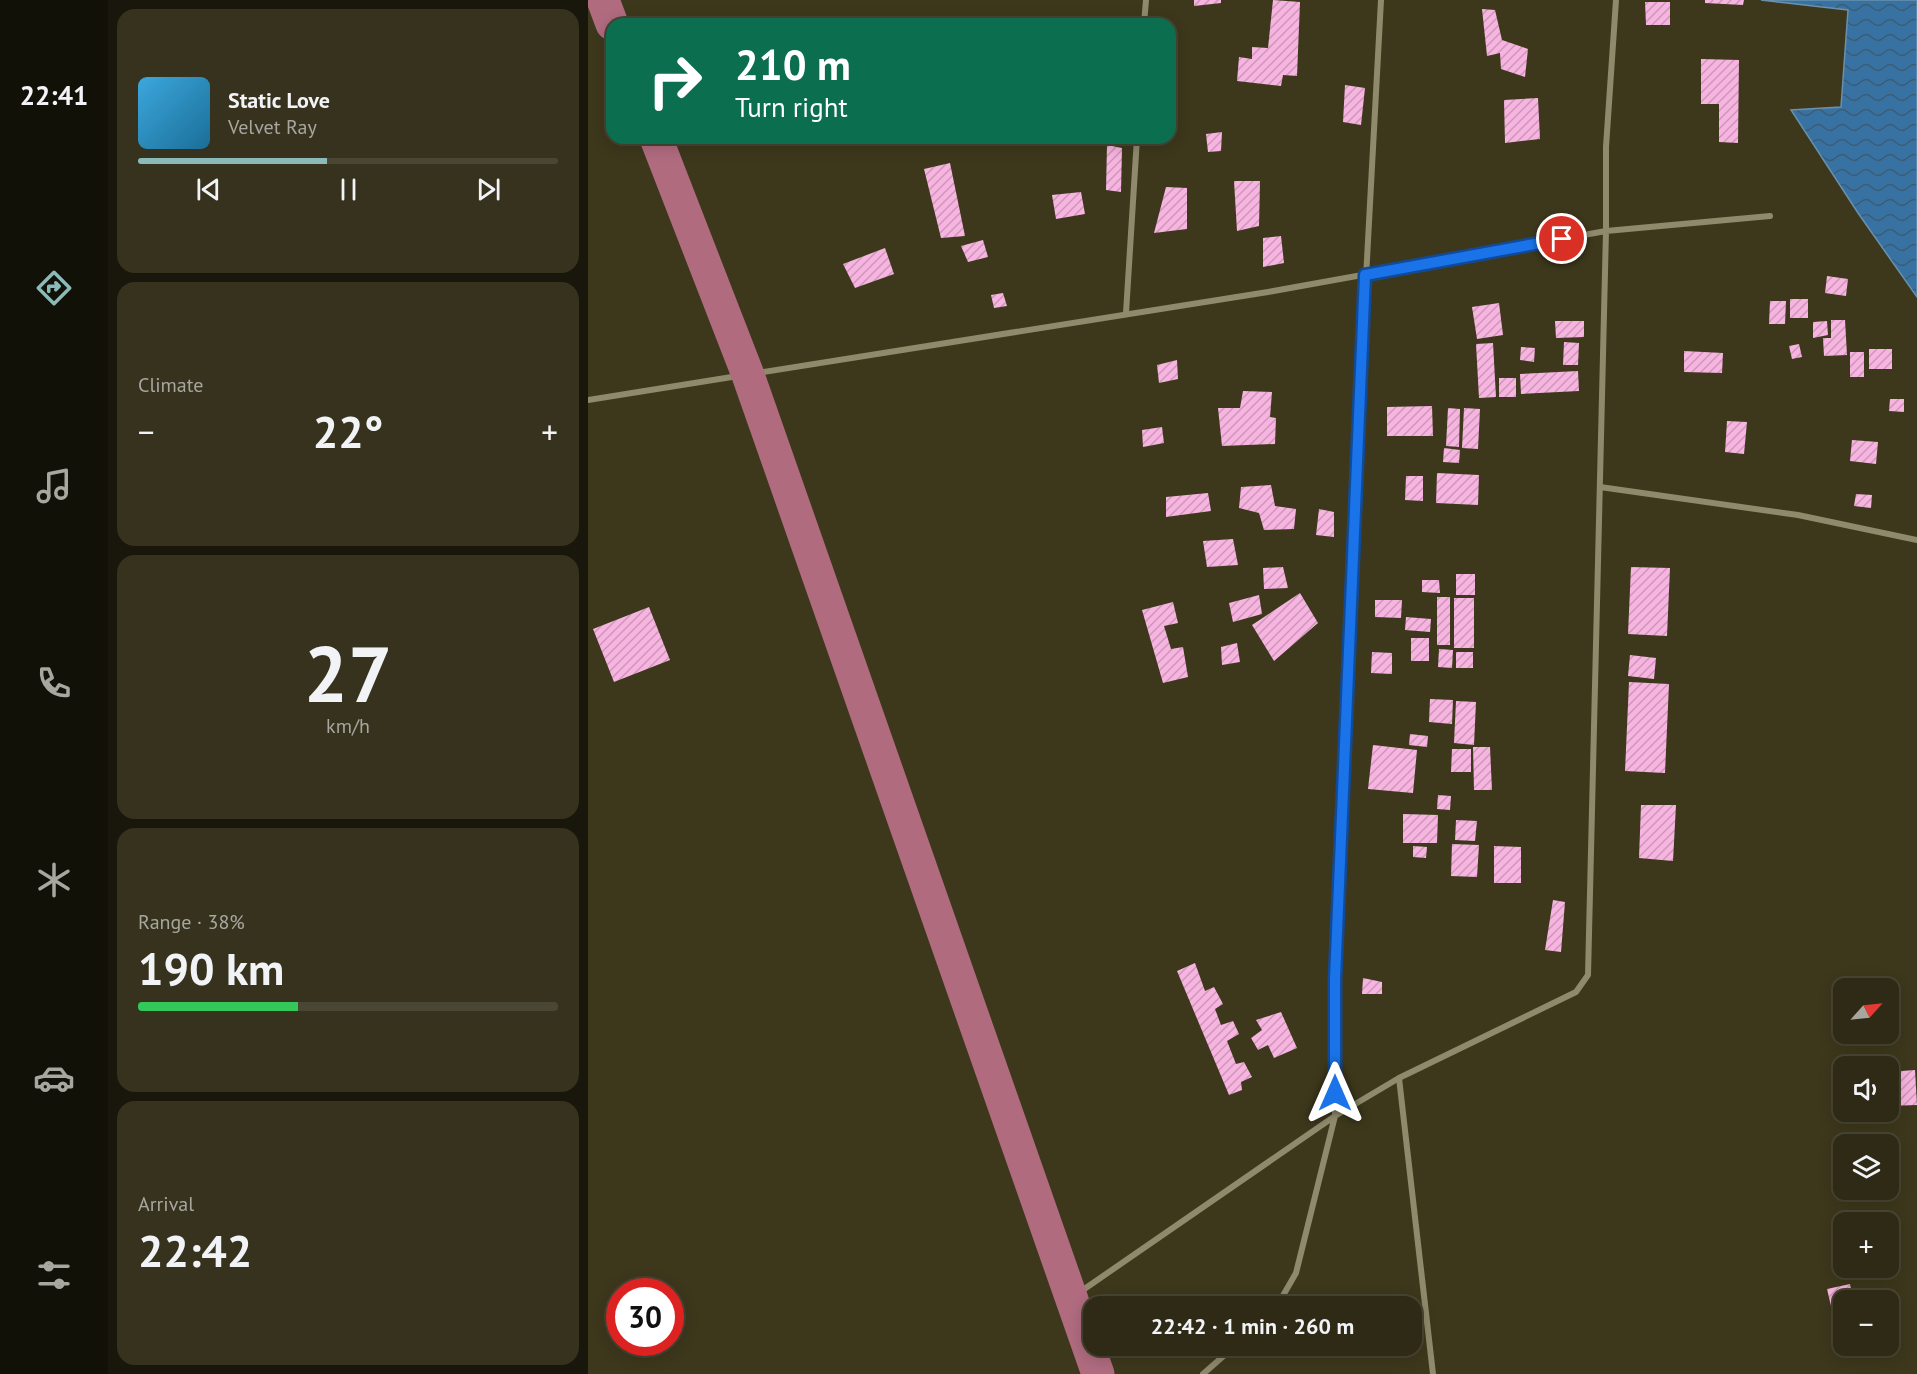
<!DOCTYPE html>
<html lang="en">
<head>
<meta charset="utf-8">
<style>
	body { margin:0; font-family:"PT Sans",sans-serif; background:#36321e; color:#f1f3f6; height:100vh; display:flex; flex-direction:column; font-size:22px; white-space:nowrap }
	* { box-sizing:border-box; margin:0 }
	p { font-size:20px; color:#a7a7a0 }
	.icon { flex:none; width:33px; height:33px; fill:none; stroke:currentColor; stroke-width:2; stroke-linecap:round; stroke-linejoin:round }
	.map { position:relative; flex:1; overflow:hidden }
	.sheet { display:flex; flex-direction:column; gap:9px; padding:9px; background:#19170c; width:480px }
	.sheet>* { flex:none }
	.banner { position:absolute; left:18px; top:18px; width:570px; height:126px; border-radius:18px; box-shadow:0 3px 15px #0003,0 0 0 2px #494634; background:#0b6e4f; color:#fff; overflow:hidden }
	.needle { width:39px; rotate:63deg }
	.fabs { position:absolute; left:1245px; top:978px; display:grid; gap:12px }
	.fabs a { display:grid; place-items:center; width:66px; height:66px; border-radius:12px; background:#2e2a15; box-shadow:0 3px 15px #0003,0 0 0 2px #494634; font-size:30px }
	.speed { position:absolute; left:18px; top:1278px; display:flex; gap:12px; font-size:30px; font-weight:700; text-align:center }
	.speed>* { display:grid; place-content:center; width:78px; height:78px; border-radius:50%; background:#2e2a15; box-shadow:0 3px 15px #0003,0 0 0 2px #494634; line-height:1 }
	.speed .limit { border:9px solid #d22; background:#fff; color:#111 }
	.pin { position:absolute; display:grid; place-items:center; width:51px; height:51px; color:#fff; margin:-26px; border:3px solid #fff; border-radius:50%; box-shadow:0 2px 6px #0007 }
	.me { position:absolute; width:66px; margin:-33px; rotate:0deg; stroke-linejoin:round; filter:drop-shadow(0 0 4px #0008) }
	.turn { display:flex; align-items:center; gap:21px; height:126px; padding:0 30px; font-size:27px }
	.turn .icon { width:78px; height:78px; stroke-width:2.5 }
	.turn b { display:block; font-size:42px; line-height:51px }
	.big { font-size:45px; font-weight:700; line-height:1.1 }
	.sheet .widget { flex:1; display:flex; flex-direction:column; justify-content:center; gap:9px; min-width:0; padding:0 21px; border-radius:18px; background:#36321e }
	.sheet .dial { align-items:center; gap:0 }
	.dial b { font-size:78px; line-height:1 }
	.song { display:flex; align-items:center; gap:18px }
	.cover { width:72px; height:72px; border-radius:9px; background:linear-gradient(135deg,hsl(200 70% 55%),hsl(200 70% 35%)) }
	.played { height:6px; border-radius:3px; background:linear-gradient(90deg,#8bbbb9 45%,#494634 45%) }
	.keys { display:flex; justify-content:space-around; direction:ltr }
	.heat { display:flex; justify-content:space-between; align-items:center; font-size:33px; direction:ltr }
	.charge { height:9px; border-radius:4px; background:linear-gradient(90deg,#34c759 38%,#494634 0) }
	.trip { position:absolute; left:495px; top:1296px; width:339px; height:60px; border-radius:18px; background:#2e2a15; box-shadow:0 3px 15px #0003,0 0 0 2px #494634; font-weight:700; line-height:60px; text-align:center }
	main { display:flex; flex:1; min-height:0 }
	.tabs { display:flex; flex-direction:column; width:108px; justify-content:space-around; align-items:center; background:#121108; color:#a7a7a0 }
	.tabs .icon { width:42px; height:42px }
	.tabs .on { color:#8bbbb9 }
	.tabs b { font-size:27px; color:#f1f3f6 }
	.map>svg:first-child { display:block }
	.water { fill:url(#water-waves); stroke:#6991ad; stroke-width:1.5 }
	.building { fill:url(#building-hatch) }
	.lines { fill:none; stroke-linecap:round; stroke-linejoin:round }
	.street { stroke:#8f8a6c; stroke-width:6 }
	.primary { stroke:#b06b7f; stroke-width:33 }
	.route-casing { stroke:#114b97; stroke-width:15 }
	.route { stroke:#1a73e8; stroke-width:10 }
</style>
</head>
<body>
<main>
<nav class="tabs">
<b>22:41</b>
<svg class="icon on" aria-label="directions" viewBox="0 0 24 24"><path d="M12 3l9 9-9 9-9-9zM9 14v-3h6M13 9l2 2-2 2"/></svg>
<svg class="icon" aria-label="music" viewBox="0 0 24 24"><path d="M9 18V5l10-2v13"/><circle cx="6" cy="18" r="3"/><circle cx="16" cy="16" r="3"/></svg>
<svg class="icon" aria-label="phone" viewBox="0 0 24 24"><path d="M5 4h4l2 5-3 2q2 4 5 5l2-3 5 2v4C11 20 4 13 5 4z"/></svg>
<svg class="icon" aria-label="climate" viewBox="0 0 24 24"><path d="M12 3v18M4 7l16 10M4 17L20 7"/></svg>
<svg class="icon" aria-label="car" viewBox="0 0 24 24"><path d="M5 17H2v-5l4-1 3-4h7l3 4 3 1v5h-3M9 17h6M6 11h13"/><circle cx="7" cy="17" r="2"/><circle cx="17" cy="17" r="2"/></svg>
<svg class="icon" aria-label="filters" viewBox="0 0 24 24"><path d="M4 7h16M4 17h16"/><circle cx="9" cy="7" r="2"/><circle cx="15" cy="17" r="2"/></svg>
</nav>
<section class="sheet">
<div class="widget">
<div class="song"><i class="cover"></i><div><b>Static Love</b><p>Velvet Ray</p></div></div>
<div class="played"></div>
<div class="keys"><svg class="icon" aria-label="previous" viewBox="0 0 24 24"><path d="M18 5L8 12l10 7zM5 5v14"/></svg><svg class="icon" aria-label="pause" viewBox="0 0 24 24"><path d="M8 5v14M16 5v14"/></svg><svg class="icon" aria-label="next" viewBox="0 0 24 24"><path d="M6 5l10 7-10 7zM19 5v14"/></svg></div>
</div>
<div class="widget"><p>Climate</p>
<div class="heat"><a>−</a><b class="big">22°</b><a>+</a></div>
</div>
<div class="widget dial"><b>27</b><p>km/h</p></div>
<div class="widget"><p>Range · 38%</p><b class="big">190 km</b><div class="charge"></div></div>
<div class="widget"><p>Arrival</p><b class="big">22:42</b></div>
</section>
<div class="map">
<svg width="1329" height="1374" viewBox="0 0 1329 1374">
	<defs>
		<pattern id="water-waves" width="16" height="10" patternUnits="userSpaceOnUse" patternTransform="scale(1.5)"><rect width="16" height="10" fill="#3872a2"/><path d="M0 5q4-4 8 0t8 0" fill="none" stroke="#3c5c74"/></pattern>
		<pattern id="building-hatch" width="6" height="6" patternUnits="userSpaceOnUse" patternTransform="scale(1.5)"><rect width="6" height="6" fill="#f8b4e0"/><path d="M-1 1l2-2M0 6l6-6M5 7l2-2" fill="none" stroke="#ca97b7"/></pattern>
	</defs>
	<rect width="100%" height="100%" fill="#3d381c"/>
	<path class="water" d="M1173,0H1329V297L1270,213L1203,110L1253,107L1260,10Z"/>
	<path class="building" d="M606,0H633V3L606,6Z
		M685,0L712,2L709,76L695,75L693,86L649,81L651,57L664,59V47L680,48Z
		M1117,0H1156L1155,5L1117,3Z
		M1057,2H1082V25H1058Z
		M894,9L907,10L914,40L940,49L937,77L913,69L912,53L899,56Z
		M1113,59L1151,60L1150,143L1131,142V104H1113Z
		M757,85L777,88L773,125L755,122Z
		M950,98L952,139L917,143L916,100Z
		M634,132L633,151L620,152L618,134Z
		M519,145L534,148L533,192L518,190Z
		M362,163L377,236L353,238L336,169Z
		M646,181H672L671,226L649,231Z
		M578,187L599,188V229L566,233Z
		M493,192L497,214L468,219L464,195Z
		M693,236L696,263L675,267V238Z
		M395,240L400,257L380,262L373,246Z
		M297,248L306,274L267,288L255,264Z
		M1239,276L1260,279L1258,296L1237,293Z
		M415,293L419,306L406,308L403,295Z
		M1202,299H1220V318H1202Z
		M1182,301H1198L1197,324H1181Z
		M911,303L915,335L889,339L884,307Z
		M1243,320H1257L1259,355L1236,356L1235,338H1243Z
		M967,321H996V337L968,338Z
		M1239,321L1240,335L1225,338V322Z
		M976,342L991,343L990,365H975Z
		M905,343L908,397L891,398L888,344Z
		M1211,344L1214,357L1204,359L1201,346Z
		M933,347L947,348L946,362L932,360Z
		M1281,349H1304V369H1281Z
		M1096,351L1135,353L1134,373L1096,372Z
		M1262,352H1276V377H1262Z
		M589,360L590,379L571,383L569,365Z
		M990,371L991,391L933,394L932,374Z
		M911,378H928V397H911Z
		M655,391L684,392L682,417L688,418L687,444L634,446L630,408H652Z
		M1302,399H1316V412L1301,411Z
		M844,406L845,436H799V407Z
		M860,408L872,409L871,447L858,446Z
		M876,408L892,409L890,449L874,448Z
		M1139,421L1159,422L1156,454L1137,452Z
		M574,427L576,443L555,447L554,430Z
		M1264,440L1290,442L1288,464L1262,461Z
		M856,448L872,450L871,463L855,462Z
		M849,473L891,475L890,505L848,503Z
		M818,476H835V501L817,500Z
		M683,485L687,506L708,509L706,529L676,530L671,513L651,508L653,487Z
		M620,493L623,511L578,517V497Z
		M1268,494L1284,495L1283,508L1266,506Z
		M731,509L746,512V537L728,535Z
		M645,539L650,565L619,567L615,541Z
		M695,567L700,588L676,589L675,568Z
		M1043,567L1082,568L1079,636L1040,634Z
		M868,574H887V595H868Z
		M834,580H851L852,593L834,592Z
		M712,593L730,623L686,661L664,625Z
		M671,595L674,614L645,622L641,603Z
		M849,597H862V645H849Z
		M866,598H886V648H866Z
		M787,600H814L813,618L787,617Z
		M585,602L590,623L576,626L583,649L595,647L600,677L575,683L554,610Z
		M61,607L82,660L26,682L5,629Z
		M818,617L843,619L842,632L817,630Z
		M823,638H841V661H823Z
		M649,643L652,662L634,665L633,647Z
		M851,649L865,650L864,668L850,667Z
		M784,652L804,653V674L783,673Z
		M868,652H885V668H868Z
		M1042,655L1068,658L1066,679L1040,676Z
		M1041,682L1081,684L1077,773L1037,771Z
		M842,699L865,700L864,724L841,722Z
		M868,701L888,702L886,745L866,743Z
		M822,734L840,736L839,747L821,745Z
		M785,745L829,750L825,793L780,789Z
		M885,747H902L904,790H886Z
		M864,749H883V772H863Z
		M850,795L863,796L862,810L849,809Z
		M1053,805H1088L1085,861L1051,858Z
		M815,814L850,815L849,843H815Z
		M868,820L889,821L887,841L867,840Z
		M864,844L891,845L889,877L863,876Z
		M825,846L839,847L838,858L825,857Z
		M906,846L933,847V883H906Z
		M965,900L977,902L973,952L957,950Z
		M607,963L617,991L626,987L635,1004L627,1009L633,1025L645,1021L651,1034L639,1041L648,1064L656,1062L664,1077L653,1082L654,1090L641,1095L589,971Z
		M775,978L794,982V994H774Z
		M693,1012L709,1048L686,1058L680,1045L670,1050L663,1038L674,1030L668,1020Z
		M1327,1070L1329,1105L1300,1106V1072Z
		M1262,1284L1265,1300H1256V1335L1250,1336L1239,1289Z"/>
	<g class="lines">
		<path class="street" d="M556,24L558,0
			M538,313L549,138
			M169,373L680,292L1018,231L1182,216
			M0,400L150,376
			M1012,487L1210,515L1329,540
			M811,1078L845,1374
			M492,1292L747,1116L811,1078L988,992L1000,975L1018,231V147L1028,0
			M689,1306L708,1273L747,1116V979L764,537L793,0
			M615,1374L647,1346"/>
		<path class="primary" d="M15,0L24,24
			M68,138L160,375L510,1374"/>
	</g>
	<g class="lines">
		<g class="route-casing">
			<path id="route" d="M747,1093V979L777,275L974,239"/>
		</g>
		<use href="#route" class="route"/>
	</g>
</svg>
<div class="fabs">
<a><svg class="needle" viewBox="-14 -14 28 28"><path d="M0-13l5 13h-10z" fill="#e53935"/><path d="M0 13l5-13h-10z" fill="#a7a7a0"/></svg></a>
<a><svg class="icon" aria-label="sound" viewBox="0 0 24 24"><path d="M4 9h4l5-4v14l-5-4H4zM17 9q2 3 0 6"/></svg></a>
<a><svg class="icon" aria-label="layers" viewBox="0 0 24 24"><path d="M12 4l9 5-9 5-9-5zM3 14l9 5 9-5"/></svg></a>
<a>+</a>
<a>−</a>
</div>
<div class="speed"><div class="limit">30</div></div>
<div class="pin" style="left:974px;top:239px;background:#d93025"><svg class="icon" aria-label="arrive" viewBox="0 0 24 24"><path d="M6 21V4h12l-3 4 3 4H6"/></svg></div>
<svg class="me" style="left:747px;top:1093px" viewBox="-20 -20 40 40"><path d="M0-17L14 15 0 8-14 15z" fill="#1a73e8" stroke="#fff" stroke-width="4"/></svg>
<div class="trip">22:42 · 1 min · 260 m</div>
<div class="banner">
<div class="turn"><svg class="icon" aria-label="right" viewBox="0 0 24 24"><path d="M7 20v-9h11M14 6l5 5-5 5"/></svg><div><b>210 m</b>Turn right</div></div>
</div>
</div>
</main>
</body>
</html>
